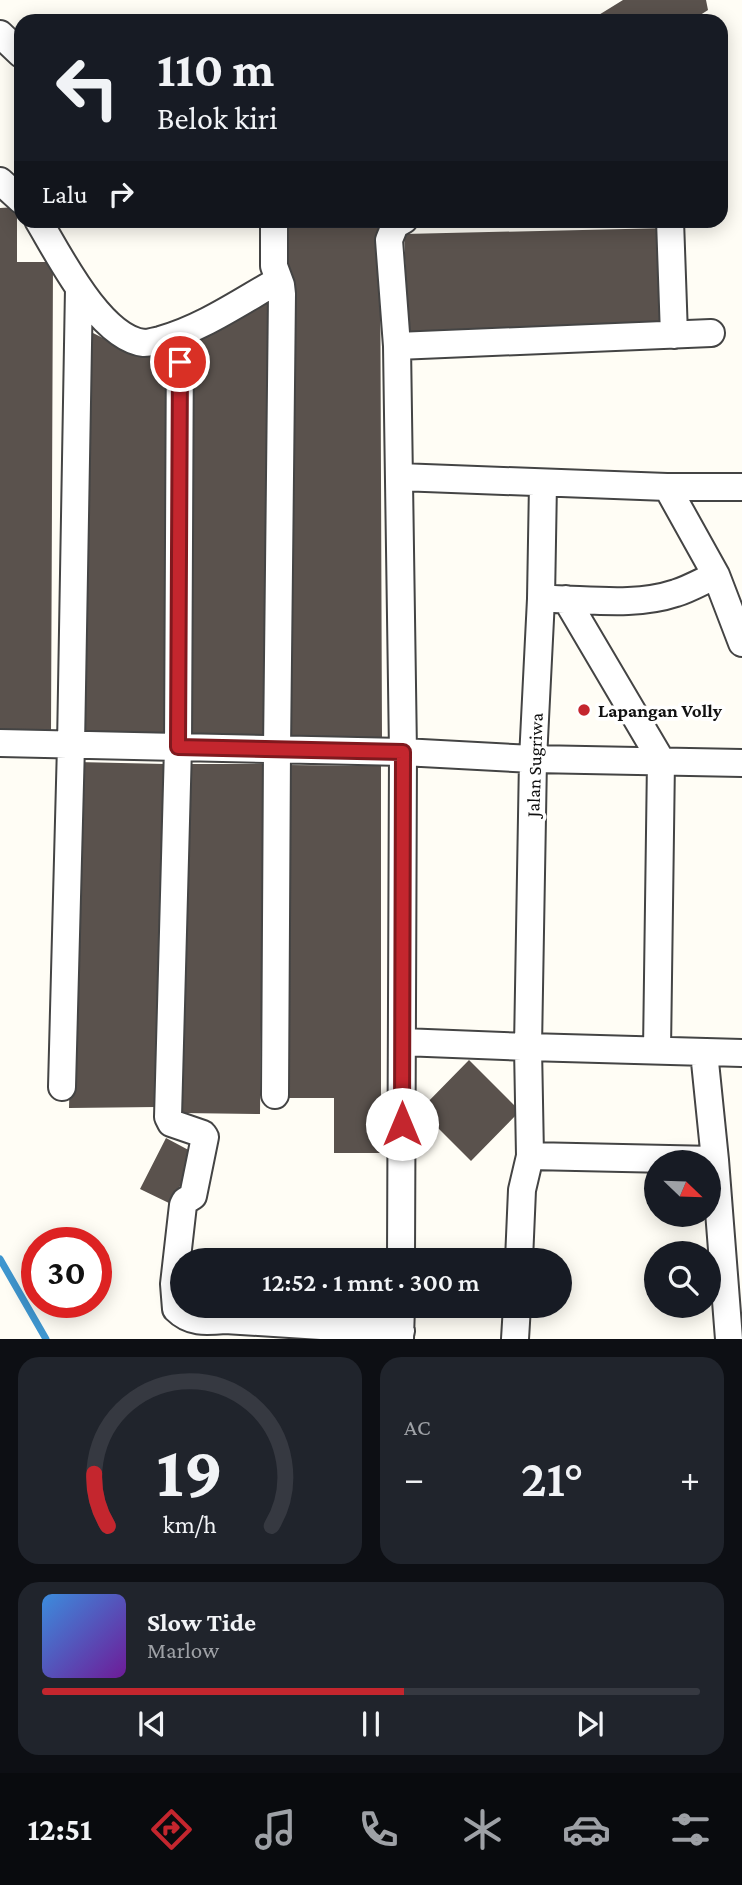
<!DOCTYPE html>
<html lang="id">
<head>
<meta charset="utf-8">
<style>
	body { margin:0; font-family:"Crimson Pro",serif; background:#20242c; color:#f1f3f6; height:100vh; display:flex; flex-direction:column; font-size:26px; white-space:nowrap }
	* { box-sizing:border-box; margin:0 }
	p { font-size:23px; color:#9ea1a6 }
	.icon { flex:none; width:38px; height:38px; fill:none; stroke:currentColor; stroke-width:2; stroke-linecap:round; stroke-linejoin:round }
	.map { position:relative; height:1339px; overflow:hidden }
	.details { display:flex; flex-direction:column; gap:18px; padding:18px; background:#0d0f14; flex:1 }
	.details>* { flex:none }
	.banner { position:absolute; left:14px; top:14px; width:714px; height:214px; border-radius:21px; box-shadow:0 4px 18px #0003; background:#171b24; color:#f1f3f6; overflow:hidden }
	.needle { width:46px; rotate:113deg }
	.fabs { position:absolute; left:644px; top:1150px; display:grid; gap:14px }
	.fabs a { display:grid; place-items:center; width:77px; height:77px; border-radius:50%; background:#171b24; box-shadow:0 4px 18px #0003; font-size:35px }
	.speed { position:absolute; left:21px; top:1227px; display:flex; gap:14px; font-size:35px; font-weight:700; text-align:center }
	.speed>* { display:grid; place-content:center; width:91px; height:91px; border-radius:50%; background:#171b24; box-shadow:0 4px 18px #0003; line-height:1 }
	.speed .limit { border:10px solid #d22; background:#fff; color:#111 }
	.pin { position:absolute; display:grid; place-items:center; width:60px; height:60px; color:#fff; margin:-30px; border:4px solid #fff; border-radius:50%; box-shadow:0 2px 7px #0007 }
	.me { position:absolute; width:77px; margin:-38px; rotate:0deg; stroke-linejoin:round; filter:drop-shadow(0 0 5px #0008) }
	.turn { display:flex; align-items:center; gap:24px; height:147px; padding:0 28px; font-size:32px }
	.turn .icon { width:91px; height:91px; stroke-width:2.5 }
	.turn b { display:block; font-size:49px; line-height:60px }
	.then { display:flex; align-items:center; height:66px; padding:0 28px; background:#0003; gap:14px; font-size:26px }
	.big { font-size:52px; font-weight:600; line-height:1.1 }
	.details .widget { flex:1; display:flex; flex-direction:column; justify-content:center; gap:10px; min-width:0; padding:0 24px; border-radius:21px; background:#20242c }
	.details .dial { align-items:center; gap:0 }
	.dial svg { height:182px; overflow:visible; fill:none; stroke:#363941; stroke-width:7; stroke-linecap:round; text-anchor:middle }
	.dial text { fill:#f1f3f6; stroke:none }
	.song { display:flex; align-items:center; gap:21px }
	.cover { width:84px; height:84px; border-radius:10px; background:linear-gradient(135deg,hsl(210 70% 55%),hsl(280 70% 35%)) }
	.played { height:7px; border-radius:4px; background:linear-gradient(90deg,#c4262e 55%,#363941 55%) }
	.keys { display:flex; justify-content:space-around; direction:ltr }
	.heat { display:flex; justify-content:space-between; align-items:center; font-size:38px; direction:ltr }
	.details .tiles { flex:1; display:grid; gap:18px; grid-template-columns:1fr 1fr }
	.widget:last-child { grid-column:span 2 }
	.trip { position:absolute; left:170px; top:1248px; width:402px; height:70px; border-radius:35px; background:#171b24; box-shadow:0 4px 18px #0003; font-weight:600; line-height:70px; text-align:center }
	.menu { display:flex; height:112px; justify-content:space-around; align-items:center; background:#090b0e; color:#9ea1a6 }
	.menu .icon { width:49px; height:49px }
	.menu .active { color:#c4262e }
	.menu b { font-size:32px; color:#f1f3f6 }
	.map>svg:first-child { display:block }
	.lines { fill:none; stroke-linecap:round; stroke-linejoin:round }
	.stream { stroke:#3f96cf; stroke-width:7 }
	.building { fill:#5a524d }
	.minor-casing { stroke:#444; stroke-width:30 }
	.minor { stroke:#fff; stroke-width:26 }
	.route-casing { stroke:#7f191e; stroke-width:18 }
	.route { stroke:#c4262e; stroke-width:12 }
	.poi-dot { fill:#c4262e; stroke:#fff; stroke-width:2.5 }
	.labels { text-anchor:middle; stroke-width:7; stroke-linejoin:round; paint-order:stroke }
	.poi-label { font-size:19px; font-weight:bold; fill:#111; stroke:#fff; text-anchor:start }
	.street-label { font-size:19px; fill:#111; stroke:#fff }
</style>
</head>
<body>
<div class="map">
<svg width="742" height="1339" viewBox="0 0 742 1339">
	<rect width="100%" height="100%" fill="#fffdf5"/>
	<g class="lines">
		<path class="stream" d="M0,1259L46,1339"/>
	</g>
	<path class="building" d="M623,0H706L708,10L691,21H589Z
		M17,207V262H53L51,735L0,732V208Z
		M288,220H380L382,737L290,738Z
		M668,228L667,323L408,332L404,234Z
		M269,296L263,740L185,738L193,338Z
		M91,332L129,351L167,352L165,734L81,736Z
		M77,762L165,764L156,1107L69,1108Z
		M186,764H264L260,1114L182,1113Z
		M288,765L381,766V1153H334V1098H286Z
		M469,1060L520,1111L471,1161L420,1110Z
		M166,1138L196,1154L171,1204L140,1189Z"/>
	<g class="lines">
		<g class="minor-casing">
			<path id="minor" d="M0,34L21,54
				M0,181L21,200
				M38,220C59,255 100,338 144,343C150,343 154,341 160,340C203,328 240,302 279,280
				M274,220V266L281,285L282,294L277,750L275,1095
				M670,220L674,335
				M180,334L178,747L168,1117L171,1123L203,1134L205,1137L193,1196L185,1201L183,1205L174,1284L176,1309C190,1323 205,1322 225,1320L401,1331
				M397,346L711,333
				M399,477L667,487H742
				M543,483L541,599L533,759L528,1047L530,1156L715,1160
				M667,487L716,575L742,643
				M554,599C594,600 637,606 676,593C689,589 703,581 716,575
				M566,599L661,760L657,1050
				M0,743L403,752L533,759L742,763
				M402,1042L528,1047L742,1053
				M704,1052L715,1160L729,1339
				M62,1087L71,745L79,288
				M401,1260L403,752L397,346L389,240L395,225L404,220
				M519,1260L522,1190L530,1156
				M400,1339L401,1306
				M515,1339L517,1306"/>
		</g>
		<use href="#minor" class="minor"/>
	</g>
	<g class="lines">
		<g class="route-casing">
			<path id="route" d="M180,362L178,747L403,752L402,1124"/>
		</g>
		<use href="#route" class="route"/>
	</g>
	<circle class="poi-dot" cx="584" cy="710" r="7"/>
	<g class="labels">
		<g class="poi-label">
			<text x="598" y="717">Lapangan Volly</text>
		</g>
		<g class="street-label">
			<text transform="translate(534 765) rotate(-88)" y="7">Jalan Sugriwa</text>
		</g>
	</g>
</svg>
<div class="fabs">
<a><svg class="needle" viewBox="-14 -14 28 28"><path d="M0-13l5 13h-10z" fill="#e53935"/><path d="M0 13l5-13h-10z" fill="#9ea1a6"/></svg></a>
<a><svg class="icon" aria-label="search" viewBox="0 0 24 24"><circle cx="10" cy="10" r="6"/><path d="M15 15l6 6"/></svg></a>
</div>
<div class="speed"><div class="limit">30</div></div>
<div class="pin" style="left:180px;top:362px;background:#d93025"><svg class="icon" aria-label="arrive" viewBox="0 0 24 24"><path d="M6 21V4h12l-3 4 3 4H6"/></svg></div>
<svg class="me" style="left:402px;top:1124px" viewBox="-20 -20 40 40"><circle r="19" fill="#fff"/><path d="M0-13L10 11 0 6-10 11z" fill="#c4262e"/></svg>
<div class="trip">12:52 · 1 mnt · 300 m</div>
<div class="banner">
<div class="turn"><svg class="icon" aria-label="left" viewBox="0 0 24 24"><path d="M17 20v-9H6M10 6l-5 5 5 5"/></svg><div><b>110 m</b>Belok kiri</div></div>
<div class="then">Lalu<svg class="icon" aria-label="right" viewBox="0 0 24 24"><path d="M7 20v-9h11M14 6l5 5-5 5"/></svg></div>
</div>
</div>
<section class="details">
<div class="tiles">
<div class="widget dial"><svg viewBox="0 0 100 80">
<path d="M14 69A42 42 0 1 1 86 69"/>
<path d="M14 69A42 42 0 0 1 8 46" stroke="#c4262e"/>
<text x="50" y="56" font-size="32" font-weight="700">19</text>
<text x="50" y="72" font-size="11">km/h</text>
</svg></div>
<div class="widget"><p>AC</p>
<div class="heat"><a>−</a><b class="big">21°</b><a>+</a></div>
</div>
<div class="widget">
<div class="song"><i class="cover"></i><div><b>Slow Tide</b><p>Marlow</p></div></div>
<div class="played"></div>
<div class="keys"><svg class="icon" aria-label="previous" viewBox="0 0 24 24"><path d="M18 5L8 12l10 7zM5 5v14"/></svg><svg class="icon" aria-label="pause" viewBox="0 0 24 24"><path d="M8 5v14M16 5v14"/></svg><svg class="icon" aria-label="next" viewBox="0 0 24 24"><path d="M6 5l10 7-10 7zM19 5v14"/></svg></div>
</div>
</div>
</section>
<nav class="menu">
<b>12:51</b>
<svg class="icon active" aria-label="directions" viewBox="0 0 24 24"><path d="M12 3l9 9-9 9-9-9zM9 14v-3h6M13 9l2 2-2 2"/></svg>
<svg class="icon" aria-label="music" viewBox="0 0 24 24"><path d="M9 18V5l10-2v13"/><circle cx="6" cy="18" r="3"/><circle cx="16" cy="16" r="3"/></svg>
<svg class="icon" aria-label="phone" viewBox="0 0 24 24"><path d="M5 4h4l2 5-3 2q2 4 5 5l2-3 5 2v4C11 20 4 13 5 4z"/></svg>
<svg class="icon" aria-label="climate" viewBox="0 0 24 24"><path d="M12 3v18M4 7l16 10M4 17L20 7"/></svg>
<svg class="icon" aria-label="car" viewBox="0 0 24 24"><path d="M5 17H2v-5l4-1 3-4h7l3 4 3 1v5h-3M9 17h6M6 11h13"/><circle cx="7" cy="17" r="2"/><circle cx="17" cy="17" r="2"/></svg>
<svg class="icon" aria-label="filters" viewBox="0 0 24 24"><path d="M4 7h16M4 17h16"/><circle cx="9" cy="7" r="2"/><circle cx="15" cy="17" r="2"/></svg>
</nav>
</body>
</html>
